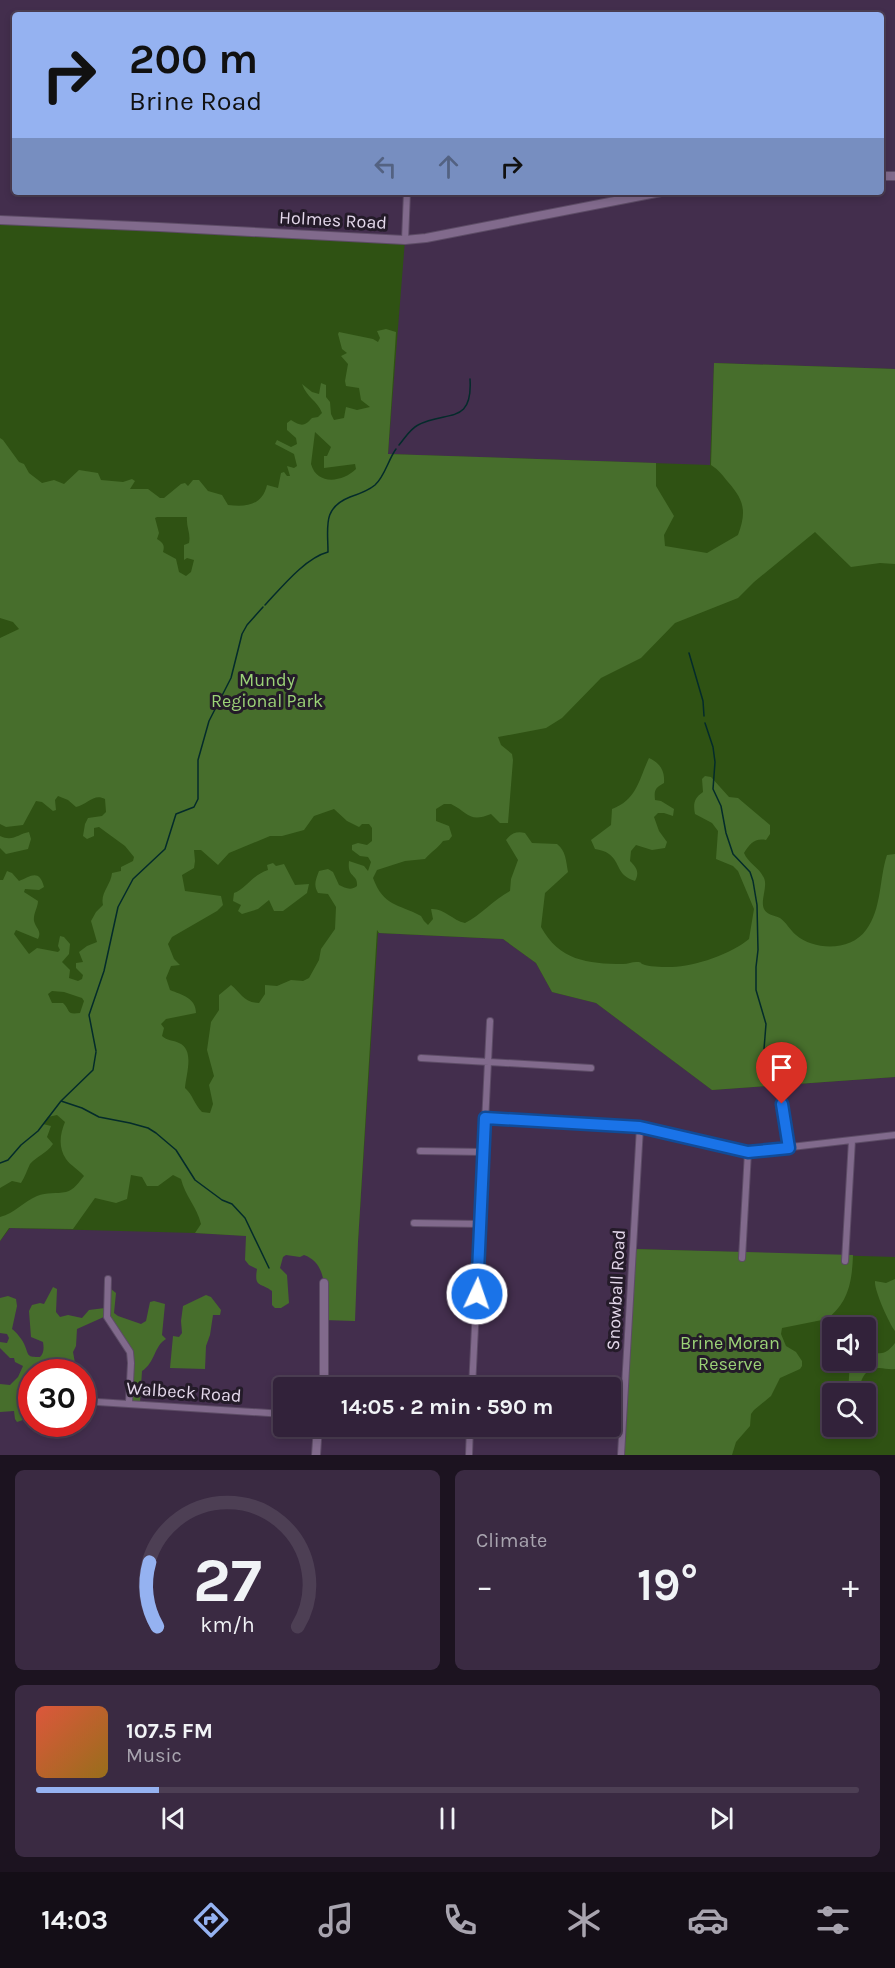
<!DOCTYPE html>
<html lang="en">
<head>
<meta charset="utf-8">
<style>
	body { margin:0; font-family:Karla,sans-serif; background:#3a2a42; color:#f1f3f6; height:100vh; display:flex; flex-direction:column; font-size:22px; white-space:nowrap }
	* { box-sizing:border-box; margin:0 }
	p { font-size:20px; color:#a8a4af }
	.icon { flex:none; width:33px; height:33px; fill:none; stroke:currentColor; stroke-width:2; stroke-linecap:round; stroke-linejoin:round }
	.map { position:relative; height:1455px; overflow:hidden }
	.side { display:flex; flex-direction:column; gap:15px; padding:15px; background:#1c1320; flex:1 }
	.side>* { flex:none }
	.hud { position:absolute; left:12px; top:12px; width:872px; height:183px; border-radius:6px; box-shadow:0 3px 9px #0003,0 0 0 2px #4d3f54; background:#95b2f1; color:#111; overflow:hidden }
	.buttons { position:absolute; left:822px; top:1317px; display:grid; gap:12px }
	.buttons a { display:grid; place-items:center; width:54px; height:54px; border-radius:6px; background:#32223a; box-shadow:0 3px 9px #0003,0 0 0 2px #4d3f54; font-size:30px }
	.speed { position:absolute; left:18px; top:1359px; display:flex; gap:12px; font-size:30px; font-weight:700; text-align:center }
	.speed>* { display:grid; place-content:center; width:78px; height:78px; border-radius:50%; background:#32223a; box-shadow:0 3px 9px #0003,0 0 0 2px #4d3f54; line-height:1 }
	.speed .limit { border:9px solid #d22; background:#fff; color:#111 }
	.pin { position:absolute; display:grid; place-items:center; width:51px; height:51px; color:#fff; margin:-62px -26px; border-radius:50% 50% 50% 0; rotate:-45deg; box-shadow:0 0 6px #0007 }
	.pin .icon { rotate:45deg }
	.me { position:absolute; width:66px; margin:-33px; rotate:3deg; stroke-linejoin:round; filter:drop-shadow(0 0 4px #0008) }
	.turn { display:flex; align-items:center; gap:21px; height:126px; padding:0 18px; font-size:27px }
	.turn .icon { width:78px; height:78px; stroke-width:2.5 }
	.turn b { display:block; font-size:42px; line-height:51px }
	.lanes { display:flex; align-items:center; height:57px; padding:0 18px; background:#0003; justify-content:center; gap:30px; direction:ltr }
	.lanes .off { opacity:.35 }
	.big { font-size:45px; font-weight:700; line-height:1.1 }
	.side .tile { flex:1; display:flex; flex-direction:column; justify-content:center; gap:9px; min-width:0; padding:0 21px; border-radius:9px; background:#3a2a42 }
	.side .dial { align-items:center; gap:0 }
	.dial svg { height:156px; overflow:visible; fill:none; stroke:#4d3f54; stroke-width:7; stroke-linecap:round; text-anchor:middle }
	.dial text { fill:#f1f3f6; stroke:none }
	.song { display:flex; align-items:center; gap:18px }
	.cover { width:72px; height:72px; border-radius:9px; background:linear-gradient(135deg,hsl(10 70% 55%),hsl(40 70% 35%)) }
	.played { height:6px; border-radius:3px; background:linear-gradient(90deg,#95b2f1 15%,#4d3f54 15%) }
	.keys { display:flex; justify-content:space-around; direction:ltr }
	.heat { display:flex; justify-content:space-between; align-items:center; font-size:33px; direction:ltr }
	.side .tiles { flex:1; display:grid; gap:15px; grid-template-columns:1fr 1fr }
	.tile:last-child { grid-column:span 2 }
	.trip { position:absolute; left:273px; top:1377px; width:348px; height:60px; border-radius:6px; background:#32223a; box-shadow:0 3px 9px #0003,0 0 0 2px #4d3f54; font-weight:700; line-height:60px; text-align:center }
	.tab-bar { display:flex; height:96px; justify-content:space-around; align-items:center; background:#140e17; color:#a8a4af }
	.tab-bar .icon { width:42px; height:42px }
	.tab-bar .selected { color:#95b2f1 }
	.tab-bar b { font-size:27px; color:#f1f3f6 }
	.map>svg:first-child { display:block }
	.green { fill:#2f5213; fill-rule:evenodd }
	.forest { fill:#476e2c; fill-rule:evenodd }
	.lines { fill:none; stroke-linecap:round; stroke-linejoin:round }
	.stream { stroke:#042b2b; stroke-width:1.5 }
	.minor-casing { stroke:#5d4c66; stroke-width:8 }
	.tertiary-casing { stroke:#5d4c66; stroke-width:10 }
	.minor { stroke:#816a8c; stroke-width:6 }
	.tertiary { stroke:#816a8c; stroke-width:8 }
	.route-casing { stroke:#114b97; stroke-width:15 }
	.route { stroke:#1a73e8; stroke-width:10 }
	.labels { text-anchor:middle; stroke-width:6; stroke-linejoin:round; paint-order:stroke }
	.street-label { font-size:18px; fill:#e4d8eb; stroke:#241b29 }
	.park-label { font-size:18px; fill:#9bd277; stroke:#241b29 }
</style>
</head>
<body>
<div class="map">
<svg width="895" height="1455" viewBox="0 0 895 1455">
	<rect width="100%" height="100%" fill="#432e4d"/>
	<path class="green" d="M0,220L405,240L388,454L710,465L714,363L895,369V1077L712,1090L596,1003L552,992L536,963L503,939L378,933L358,1242L195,1233L10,1228L0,1241Z
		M633,1249L895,1257V1455H621ZM832,1328H866V1360H832ZM832,1394H866V1426H832Z"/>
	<path class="forest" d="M386,329L396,332L388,454L656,463V486L674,516L664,535L665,546L707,553L738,535C747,511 744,500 728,482C722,475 719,470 711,465L714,363L895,369V564L880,563L851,567L815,532L754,582L738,598L675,623L641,658L601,678L562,718L546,728L498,737L501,745L512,754L513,760L508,823H500L491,814C469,823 469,813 451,804H444L436,809V821L449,826L452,836L449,840L443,841C438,848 431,852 425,859L405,861L377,870L373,878C384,907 397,903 421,916L424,921L428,925L433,919L431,909C444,908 452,920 465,923C481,915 493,900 510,891L511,879L518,860L506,840C511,833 517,831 525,833L532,843L557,844C566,851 566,861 568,872L545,893L541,927C559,960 587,964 623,964C628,964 632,962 636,962C644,962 638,963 645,965C653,967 664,967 672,967C694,967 733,953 749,939L754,909L738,871L733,866L716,859L718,831L712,823L695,814C693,804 694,798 703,792L702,779L705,776L711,777L729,797L738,798L770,825V834L766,840C754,838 750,844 744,853C748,863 759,867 764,878C768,887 760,900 764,909C767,915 774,915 780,918C786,922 790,930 796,935C815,951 851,951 866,930C882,909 879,879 887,855L895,854V1077L712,1090L596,1003L552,992L536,963L503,939L379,933L377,930L358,1242L355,1321L324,1320C324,1298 330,1264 304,1255L300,1257L286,1255L283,1257L280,1268L287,1275L289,1303L281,1308H275L272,1305V1291C260,1282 254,1288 257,1269L249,1265L245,1260L246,1236L195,1233L201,1224C197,1207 185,1196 181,1179L173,1175L158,1186H147L142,1177L131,1175L127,1199L116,1203L95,1198L73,1229L9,1228L0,1241V1217C15,1213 23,1202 37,1196C47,1192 56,1194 66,1192C74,1190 79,1182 84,1176C78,1169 71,1166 66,1159C58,1147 60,1134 65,1122L57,1115L48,1117L43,1124L51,1126L47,1137L53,1144C46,1154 37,1156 30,1164C27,1170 25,1177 21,1183L12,1181L0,1188V880H3L7,871L12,873L19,881C30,877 39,868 44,887L39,890L25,889L24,892L38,901C38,907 33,914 34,921C36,929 42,930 38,939L16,930L14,934L29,954L37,948L58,952L60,950L58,946L60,936L64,937L70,944L69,954L62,962L70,970L69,978L78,981L82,979L83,975L76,968V963L83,962L79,952L87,946L97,942L91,921L96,912L103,905C100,893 111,885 112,873L121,871V867L133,861L134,857L125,846L99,827L94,828V836L87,839L83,836L85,824L88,818L102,816L106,812L105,799C94,793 88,804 76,807L68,800L58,796L55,800L56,810L53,811L42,802L36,801L23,825L6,827L0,824V638L19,629L13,622L0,618V438L3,440L19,462L24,464L29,473L42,483L54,480L64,484L79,470L98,473L101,480L123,482L132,479L135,481L130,489H148L160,498H164L181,484L185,483L188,486L193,480H199L208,491L222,495L228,505C246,507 262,506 267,485L278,488L281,473L284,472L287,476H290L287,466L294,468L297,466L294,454L275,444L277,440L291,447L297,444L296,438L287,430V423L291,420C301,426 304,427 312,418L318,417L322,413C317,400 307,398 302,384L312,392L319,394L321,383L326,385V397L330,402L331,414L334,420L344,418L346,407L357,410L370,407L361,400L359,388L346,386L345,381L348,364L341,356L347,353L342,349L338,334L339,332L373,339L378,342L380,338L377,331ZM315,432L331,447L327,456H324V468L355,464L356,469C343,482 317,486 311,464ZM157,517H187C186,527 191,533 189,543L184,545V560L187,558L194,560L191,572L186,576L179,572L176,559L163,552C165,545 163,543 157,539L159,533L155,518ZM334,809L347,821L359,827L362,824H369L372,828V841L367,845L358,843L352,845V850L360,856L368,857L371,862L368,871L364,866L349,861C347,879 358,873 357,886C351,891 345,888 339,885L333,872L328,869L319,871C316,879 313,885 318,893L328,894L336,907L335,929L321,949L319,960L309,978L303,981L291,980L277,986L265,985V994L259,1003C244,1003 241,993 231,985L219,995V1010L211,1022L207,1050L214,1076L209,1085L213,1104L210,1113L202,1112C194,1104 193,1095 185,1088C186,1074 195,1050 179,1043C173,1040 167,1041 162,1036L164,1028L161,1024L166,1019L196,1013C196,998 182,995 170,990L166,978L171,966L180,965L174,959L168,944L172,937L217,911L223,905L221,896L185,891L182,875L194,868L195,861L194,850H201L218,865L229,853L270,836H282L304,830L314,816ZM52,991L64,992L82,998L84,1001L80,1013C65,1015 71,1010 63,1003H52L48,994Z
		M649,758C660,763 665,771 664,783C655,788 654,790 655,800L661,801L674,809L673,816L664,813H658L654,817L659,831L667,842L665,848L652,850L636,845L631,851L630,861C636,867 640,872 635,881C616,875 621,863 609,854C605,851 600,850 595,849L591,840L611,825L612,809C637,800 639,779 649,758Z
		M29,832L31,839L28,849L6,854L0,848V836C13,842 18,834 29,832Z
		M273,863L276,866L284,864L295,885L309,884L307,893L283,911H274L269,900L258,909L242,914L238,911L241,905L233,901L234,893C246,889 252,875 268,870L267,865Z
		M633,1249L853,1255C852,1281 849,1302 827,1319L782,1328L781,1334L786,1346L796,1352L802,1361V1366L800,1369L780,1378L771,1396L754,1410L751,1414L750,1426L736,1442L732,1455H621Z
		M895,1279V1331C889,1323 874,1290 875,1281L886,1283Z
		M53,1287L57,1289L56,1312L60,1317L68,1315L82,1318L89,1310L105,1308L106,1316L77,1329L76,1346L73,1352L75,1363L70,1370H64L63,1372H32L31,1412L23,1420L17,1422L15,1419L14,1411L0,1412V1384L10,1385L18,1377L23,1366L15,1362L14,1358H10L0,1348V1342L7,1343L9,1338L7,1334L0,1333V1298L8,1296L16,1299L17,1306L12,1329C16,1332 23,1340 25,1346C29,1356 27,1357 40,1357C44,1353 44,1348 43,1342L31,1337L29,1311L32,1305L40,1303L44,1304Z
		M111,1289L116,1293L114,1313L118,1316L141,1324L146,1321L150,1302L154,1301L165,1304L162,1335L166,1339C154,1346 155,1363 142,1371L140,1403L130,1402L131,1352L116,1330L106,1309Z
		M206,1295L211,1297L221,1310L220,1315H213L210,1335L206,1346L205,1369L170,1368L173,1336L179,1337L182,1333L181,1321L183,1306Z
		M895,1343V1369C889,1370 885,1368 879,1368C864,1368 860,1381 859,1393H848L850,1361L866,1360V1353C881,1353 885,1356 895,1343Z"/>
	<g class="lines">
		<path class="stream" d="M399,445C405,438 410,429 418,425C446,410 473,426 470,379
			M265,605C281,588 305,558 328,552C328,527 322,508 350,497C359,494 368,491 375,485C385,476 388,460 396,449
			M689,653L703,701L704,716
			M705,723L713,747L715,762L713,789L721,806L726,833L733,854L750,872L753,881L757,905L758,950L756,967V990L766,1024L764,1049
			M96,1051L89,1015L104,971L118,907L133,879L165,849L176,814L194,807L198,799V760L209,721L231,678L242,634L247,625L263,607
			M61,1101L82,1108L99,1117L130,1123L148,1128L156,1133L176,1150L195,1180L222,1200L232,1204L245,1218L269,1268
			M0,1163L8,1160L21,1145L38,1131L61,1101L93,1070L96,1052"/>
		<g class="minor-casing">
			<path id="minor" d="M405,240L407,192
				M421,1058L591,1068
				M782,1104L789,1148
				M485,1118L640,1127L748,1152L895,1135
				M420,1151L483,1152
				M414,1223L481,1224
				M742,1258L748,1152
				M845,1261L852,1140
				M108,1279L107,1317L130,1352L131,1363L129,1402
				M325,1383L446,1388
				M472,1388L490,1021
				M82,1401L284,1414
				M469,1455L470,1426
				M621,1455L640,1127"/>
		</g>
		<g class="tertiary-casing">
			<path id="tertiary" d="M880,176H895
				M0,220L159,227L405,240L426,238L661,192
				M324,1388V1283
				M316,1455L318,1426"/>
		</g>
		<use href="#minor" class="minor"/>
		<use href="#tertiary" class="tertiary"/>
	</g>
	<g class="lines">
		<g class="route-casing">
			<path id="route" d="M477,1294L485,1118L640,1127L748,1152L789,1148L782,1104"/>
		</g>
		<use href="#route" class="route"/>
	</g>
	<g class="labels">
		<g class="street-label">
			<text transform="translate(333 220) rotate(3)" y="6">Holmes Road</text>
			<text transform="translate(616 1290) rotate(-87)" y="6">Snowball Road</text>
			<text transform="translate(184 1392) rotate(4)" y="6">Walbeck Road</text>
		</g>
		<g class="park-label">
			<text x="267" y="686">Mundy<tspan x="267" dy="21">Regional Park</tspan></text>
			<text x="730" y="1349">Brine Moran<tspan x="730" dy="21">Reserve</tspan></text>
		</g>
	</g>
</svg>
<div class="buttons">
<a><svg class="icon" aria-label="sound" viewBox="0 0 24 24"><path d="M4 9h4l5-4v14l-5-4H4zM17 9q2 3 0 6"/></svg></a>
<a><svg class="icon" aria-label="search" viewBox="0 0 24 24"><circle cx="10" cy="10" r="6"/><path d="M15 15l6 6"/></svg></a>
</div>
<div class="speed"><div class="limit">30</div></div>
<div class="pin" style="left:782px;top:1104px;background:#d93025"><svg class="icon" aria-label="arrive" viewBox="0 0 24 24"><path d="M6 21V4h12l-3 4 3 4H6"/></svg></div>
<svg class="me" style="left:477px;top:1294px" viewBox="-20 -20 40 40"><circle r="17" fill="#1a73e8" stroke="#fff" stroke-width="3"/><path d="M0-11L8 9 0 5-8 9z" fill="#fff"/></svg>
<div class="trip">14:05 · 2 min · 590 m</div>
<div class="hud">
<div class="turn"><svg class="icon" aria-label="right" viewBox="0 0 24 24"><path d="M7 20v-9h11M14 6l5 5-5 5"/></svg><div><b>200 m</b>Brine Road</div></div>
<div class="lanes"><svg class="icon off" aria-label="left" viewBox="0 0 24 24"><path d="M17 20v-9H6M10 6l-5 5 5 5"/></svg><svg class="icon off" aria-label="ahead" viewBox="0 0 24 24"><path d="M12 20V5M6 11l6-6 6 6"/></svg><svg class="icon" aria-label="right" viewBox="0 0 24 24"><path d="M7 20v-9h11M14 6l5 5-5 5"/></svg></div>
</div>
</div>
<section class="side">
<div class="tiles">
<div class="tile dial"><svg viewBox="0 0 100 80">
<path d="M14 69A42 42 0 1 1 86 69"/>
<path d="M14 69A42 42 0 0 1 10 36" stroke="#95b2f1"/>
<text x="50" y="56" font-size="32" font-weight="700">27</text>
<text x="50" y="72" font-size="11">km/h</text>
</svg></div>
<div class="tile"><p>Climate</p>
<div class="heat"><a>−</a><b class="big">19°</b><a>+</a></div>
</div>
<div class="tile">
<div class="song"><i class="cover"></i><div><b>107.5 FM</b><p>Music</p></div></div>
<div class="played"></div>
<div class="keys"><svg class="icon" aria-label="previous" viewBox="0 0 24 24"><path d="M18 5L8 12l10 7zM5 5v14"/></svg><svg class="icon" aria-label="pause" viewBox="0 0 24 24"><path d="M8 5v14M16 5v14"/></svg><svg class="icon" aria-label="next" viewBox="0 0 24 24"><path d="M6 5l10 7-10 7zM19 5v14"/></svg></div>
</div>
</div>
</section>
<nav class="tab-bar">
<b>14:03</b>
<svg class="icon selected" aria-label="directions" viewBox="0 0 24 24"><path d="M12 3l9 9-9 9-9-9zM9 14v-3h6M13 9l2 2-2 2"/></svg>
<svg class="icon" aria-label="music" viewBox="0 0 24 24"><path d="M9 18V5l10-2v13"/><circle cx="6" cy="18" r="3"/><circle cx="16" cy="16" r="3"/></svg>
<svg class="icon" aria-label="phone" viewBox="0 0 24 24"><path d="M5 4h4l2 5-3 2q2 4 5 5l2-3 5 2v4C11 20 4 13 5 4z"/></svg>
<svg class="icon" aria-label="climate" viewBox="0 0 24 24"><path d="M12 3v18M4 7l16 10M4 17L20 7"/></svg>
<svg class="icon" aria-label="car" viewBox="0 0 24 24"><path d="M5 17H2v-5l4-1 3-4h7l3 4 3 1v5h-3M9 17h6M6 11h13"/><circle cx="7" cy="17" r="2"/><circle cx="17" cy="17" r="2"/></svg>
<svg class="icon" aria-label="filters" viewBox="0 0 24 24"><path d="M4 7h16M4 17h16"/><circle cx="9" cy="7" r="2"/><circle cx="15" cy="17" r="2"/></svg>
</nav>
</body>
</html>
